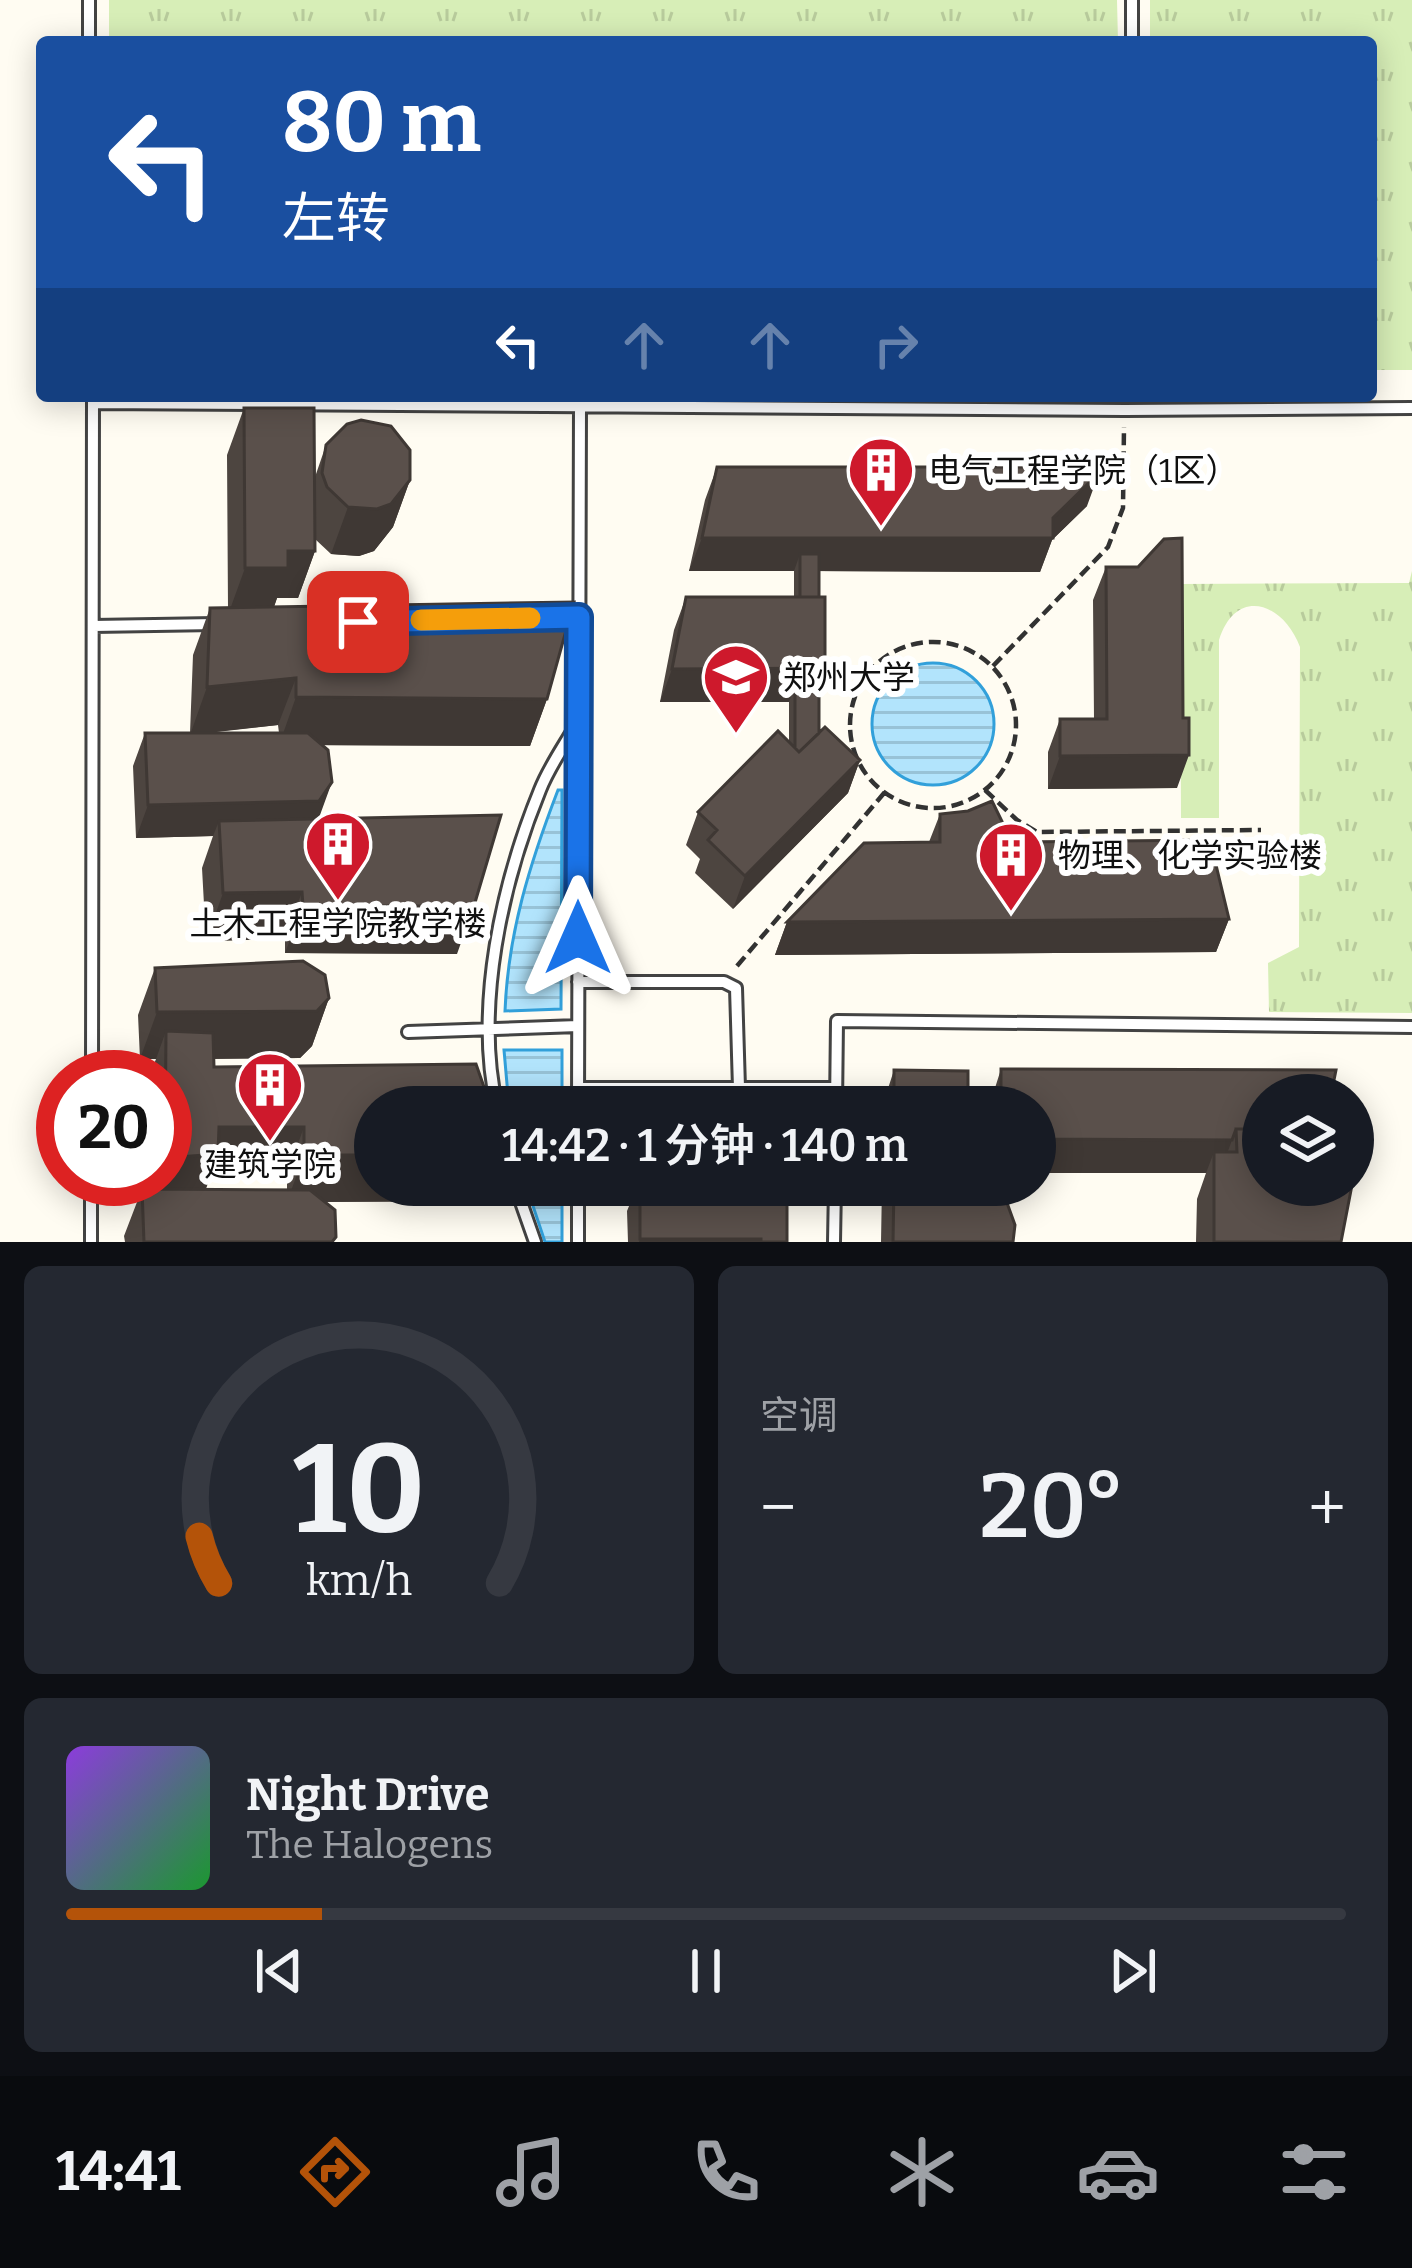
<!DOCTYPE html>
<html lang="zh">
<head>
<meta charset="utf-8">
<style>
	body { margin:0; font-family:Bitter,"Noto Sans SC",serif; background:#242831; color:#f1f3f6; height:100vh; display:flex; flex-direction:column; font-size:45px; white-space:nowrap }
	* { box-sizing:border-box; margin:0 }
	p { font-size:39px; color:#9ea1a6 }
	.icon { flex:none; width:66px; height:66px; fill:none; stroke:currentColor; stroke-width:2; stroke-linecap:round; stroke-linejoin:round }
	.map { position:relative; height:1242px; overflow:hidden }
	.drawer { display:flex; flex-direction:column; gap:24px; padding:24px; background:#0d0f14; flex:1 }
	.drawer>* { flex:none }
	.banner { position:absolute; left:36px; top:36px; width:1341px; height:366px; border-radius:12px; box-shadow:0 6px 30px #0003; background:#1a4fa0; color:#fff; overflow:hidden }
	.buttons { position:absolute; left:1242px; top:1074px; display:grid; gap:24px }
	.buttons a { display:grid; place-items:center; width:132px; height:132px; border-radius:50%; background:#171b24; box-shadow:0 6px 30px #0003; font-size:60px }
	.speed { position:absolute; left:36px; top:1050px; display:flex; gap:24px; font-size:60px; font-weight:700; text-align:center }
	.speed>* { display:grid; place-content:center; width:156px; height:156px; border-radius:50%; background:#171b24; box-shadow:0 6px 30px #0003; line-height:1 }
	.speed .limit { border:18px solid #d22; background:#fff; color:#111 }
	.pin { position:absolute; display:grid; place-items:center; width:102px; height:102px; color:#fff; margin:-51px; border-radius:24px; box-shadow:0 6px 18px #0006 }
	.me { position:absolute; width:132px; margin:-66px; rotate:0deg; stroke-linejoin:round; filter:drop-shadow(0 0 9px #0008) }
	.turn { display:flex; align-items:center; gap:42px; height:252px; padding:0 48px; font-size:54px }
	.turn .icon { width:156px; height:156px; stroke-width:2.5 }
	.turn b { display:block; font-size:84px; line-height:102px }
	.lanes { display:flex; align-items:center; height:114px; padding:0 48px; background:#0003; justify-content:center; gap:60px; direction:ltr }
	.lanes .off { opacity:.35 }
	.big { font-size:90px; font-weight:600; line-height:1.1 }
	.drawer .card { flex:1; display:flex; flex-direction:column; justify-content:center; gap:18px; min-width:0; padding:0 42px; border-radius:18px; background:#242831 }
	.drawer .dial { align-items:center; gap:0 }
	.dial svg { height:312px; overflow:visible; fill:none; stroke:#363941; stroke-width:7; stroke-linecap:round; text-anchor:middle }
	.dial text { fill:#f1f3f6; stroke:none }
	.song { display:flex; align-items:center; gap:36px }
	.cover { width:144px; height:144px; border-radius:18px; background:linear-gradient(135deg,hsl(270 70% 55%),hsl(130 70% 35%)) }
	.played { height:12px; border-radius:6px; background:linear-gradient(90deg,#b45309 20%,#363941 20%) }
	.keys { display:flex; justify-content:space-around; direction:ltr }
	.heat { display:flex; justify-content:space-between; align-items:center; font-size:66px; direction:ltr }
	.drawer .tiles { flex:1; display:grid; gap:24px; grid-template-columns:1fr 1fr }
	.card:last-child { grid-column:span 2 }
	.trip { position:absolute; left:354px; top:1086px; width:702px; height:120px; border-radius:60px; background:#171b24; box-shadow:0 6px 30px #0003; font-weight:600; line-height:120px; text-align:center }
	.tab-bar { display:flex; height:192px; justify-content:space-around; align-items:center; background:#090b0e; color:#9ea1a6 }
	.tab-bar .icon { width:84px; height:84px }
	.tab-bar .on { color:#b45309 }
	.tab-bar b { font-size:54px; color:#f1f3f6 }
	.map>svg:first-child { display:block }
	.grass { fill:url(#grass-tufts) }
	.water { fill:url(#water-rules); stroke:#32a0da; stroke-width:3 }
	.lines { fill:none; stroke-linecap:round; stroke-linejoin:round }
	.lane-casing { stroke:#434343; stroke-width:16 }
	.path { stroke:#323232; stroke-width:4.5; stroke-dasharray:12 6; stroke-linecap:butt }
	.lane { stroke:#fff; stroke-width:10 }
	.wall { fill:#4d4540; fill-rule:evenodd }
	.shaded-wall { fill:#3f3834 }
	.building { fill:#5a504b; stroke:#3f3834; stroke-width:3 }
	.route-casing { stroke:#114b97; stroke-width:30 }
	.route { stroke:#1a73e8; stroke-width:21 }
	.slow { stroke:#f59e0b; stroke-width:21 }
	.labels { text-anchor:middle; stroke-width:12; stroke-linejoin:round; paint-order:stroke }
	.poi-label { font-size:33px; fill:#101010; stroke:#fff; text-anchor:start }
</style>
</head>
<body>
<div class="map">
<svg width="1412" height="1242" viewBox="0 0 1412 1242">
	<defs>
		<pattern id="grass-tufts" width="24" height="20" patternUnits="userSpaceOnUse" patternTransform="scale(3)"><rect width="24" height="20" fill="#d7eeb7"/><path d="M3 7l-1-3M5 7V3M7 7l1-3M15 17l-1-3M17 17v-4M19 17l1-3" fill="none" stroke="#b8cb9c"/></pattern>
		<pattern id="water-rules" width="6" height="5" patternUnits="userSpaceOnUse" patternTransform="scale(3)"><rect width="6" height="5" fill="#b2e4fc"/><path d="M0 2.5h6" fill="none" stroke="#98c3d7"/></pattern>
	</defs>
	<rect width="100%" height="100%" fill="#fffcf2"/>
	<path class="grass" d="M109,0H1117L1118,42H109Z
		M1150,0H1412V370H1371V42H1150Z
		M1412,571V1013L1269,1012L1268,963L1299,947L1300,647C1283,602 1236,586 1219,640V818H1181L1180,584L1409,583Z"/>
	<path class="water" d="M872 724a61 61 0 1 1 122 0a61 61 0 1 1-122 0Z
		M558,790H562L561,1009L505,1011C508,933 530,863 558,790Z
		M504,1050H562V1107H509Z
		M526,1185H562V1242H545Z"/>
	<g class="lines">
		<g class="lane-casing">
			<path id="lane" d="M89,0V42
				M1132,42V0
				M93,403L1125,410L1412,408
				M93,626L216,624
				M578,982H724L736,988L739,1088
				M408,1032L578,1026
				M92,1077L93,396
				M578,1088H836
				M497,1107C474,1007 502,883 540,790C549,767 564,746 576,725
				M578,1107L580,405
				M836,1107L837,1021L1412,1027
				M515,1185L535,1242
				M578,1185V1242
				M91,1242V1179
				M834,1242L835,1185"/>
		</g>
		<path class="path" d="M850 725a83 83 0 1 1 166 0a83 83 0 1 1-166 0Z
			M993,666L1108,547L1123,508L1124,427
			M985,790L1017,820L1037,832L1261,830
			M737,966L885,792"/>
		<use href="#lane" class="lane"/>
	</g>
	<path class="wall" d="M244,408L315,477L326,445L410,480L393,527L374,551L359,556L331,554L315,539V551L298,598H277L274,607L547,699L530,746L322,745L320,815L317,819L457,954L285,953V939L206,941L202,868L213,836L136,838L133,766L145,733H190L193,655L210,608L228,607L227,455ZM278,725L279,733H203Z
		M717,467L1054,473L1087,506L1052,540L1040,572L819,571V597L825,668L819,684V733L860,760L848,793L733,909L695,873L700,859L686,845L698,812L789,742V702H660L674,630L686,597H794V571H689L705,500Z
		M1106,567L1177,788L1048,789V752L1060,719H1094L1093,600Z
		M940,814L1012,842L1229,919L1216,952L775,955L787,922L929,842Z
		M155,968L329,998L312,1046L300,1058L214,1059V1067L476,1064L375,1185H497L491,1201L325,1202L334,1242H125L124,1236L142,1189H148V1179H165V1077H149L156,1059H140L138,1015ZM211,1174H287V1190L206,1189Z
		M1001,1069L1263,1095L1341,1242H1196L1197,1199L1206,1173H1035V1107H989Z
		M894,1070L968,1107H882Z
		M627,1185H787V1242H628L627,1211L636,1189H627Z
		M882,1185H968V1189L1013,1242H881Z"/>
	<path class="shaded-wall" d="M1099,473L1087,506L1052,540L1040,572L800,571V554L794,571H689L702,538L1053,518Z
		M410,480L393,527L374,551L359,556L331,554L348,507Z
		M288,551H315L298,598H277L271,615H228L245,568Z
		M825,668L813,702L795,685L789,702H660L672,669Z
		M296,678L278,725L190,735L207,687Z
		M296,697L547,699L530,746L279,745Z
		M1189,755L1177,788L1048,789L1060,756Z
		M860,760L848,793L733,909L745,876Z
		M332,782L320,815L307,834L219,821L213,836L136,838L148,805Z
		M302,892L285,939L206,941L223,893Z
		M303,906H474L457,954L285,953Z
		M1229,919L1216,952L775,955L787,922Z
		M329,998L312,1046L300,1058L166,1059V1031L156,1059H140L157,1012Z
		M219,1127H304L287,1174H211L201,1201L148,1205L157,1179H165V1158Z
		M1035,1139L1232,1140L1220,1173L1214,1152L1206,1173H1035Z
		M304,1155H375V1185H497L491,1201L287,1202Z
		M640,1239H761L760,1242H639Z"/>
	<path class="building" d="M244,408H314L315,551H288V568H245Z
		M361,420L391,426L410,450V480L391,504L377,509L348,507L327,487L322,473L326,445L347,424Z
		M717,467H1054V473H1099L1053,518V538H702Z
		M1182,538L1183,718H1189V755L1060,756V719H1107L1106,567H1138L1164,539Z
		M800,554H819V597H800Z
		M686,597H825V668L672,669Z
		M574,602L547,699L296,697V678L207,687L210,608Z
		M819,684V733L799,752L795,748V685Z
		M825,727L860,760L745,876L708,840L717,830L698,812L778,731L799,752Z
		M145,733H308L328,750L332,782L319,801L148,805Z
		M992,801L1012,842L1210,840L1229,919L787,922L864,843L940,842V814L968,811Z
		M501,815L474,906H303L302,892L223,893L219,821Z
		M303,961L325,975L329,998L317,1011L157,1012L155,968Z
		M166,1031L213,1033L214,1067L476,1064L491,1107H375V1155H304V1127H219L218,1154L165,1158Z
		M1001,1069L1336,1070L1331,1095H1263V1129H1236L1232,1140L1035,1139V1107H1001Z
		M894,1070L968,1071V1107H894Z
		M1236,1129H1263V1185H1352L1341,1242H1214V1152H1237Z
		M1353,1129H1362L1353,1178Z
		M640,1185H787V1242H761V1239H640Z
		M894,1185H968V1189H1002L1015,1225L1013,1242H893Z
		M142,1189L310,1190L335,1210L336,1237L332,1242H144Z"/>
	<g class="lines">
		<g class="route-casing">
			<path id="route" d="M358,622L579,617L578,938"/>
		</g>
		<use href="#route" class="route"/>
		<path class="slow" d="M421,620L530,618"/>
	</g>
	<defs>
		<g id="building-pin" transform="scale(3.45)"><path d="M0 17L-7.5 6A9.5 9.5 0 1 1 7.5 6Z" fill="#ce192c" stroke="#fff"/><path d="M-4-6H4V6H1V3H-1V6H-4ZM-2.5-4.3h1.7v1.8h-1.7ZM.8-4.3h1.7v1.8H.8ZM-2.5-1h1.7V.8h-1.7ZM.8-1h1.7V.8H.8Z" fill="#fff"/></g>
		<g id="university-pin" transform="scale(3.45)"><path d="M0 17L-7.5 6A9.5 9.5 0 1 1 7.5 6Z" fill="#ce192c" stroke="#fff"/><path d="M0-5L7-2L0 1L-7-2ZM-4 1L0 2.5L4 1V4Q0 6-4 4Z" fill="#fff"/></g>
	</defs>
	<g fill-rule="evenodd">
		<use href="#building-pin" x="881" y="470"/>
		<use href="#university-pin" x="736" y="677"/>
		<use href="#building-pin" x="338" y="844"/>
		<use href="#building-pin" x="1011" y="855"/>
		<use href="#building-pin" x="270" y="1085"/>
	</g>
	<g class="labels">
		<g class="poi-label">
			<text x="928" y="482">电气工程学院（1区）</text>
			<text x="783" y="689">郑州大学</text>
			<text x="1058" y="867">物理、化学实验楼</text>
			<text x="338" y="935" text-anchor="middle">土木工程学院教学楼</text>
			<text x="270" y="1176" text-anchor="middle">建筑学院</text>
		</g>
	</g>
</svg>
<div class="buttons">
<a><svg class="icon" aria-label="layers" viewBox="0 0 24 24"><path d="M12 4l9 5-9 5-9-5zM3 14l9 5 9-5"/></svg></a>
</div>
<div class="speed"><div class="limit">20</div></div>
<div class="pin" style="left:358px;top:622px;background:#d93025"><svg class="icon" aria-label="arrive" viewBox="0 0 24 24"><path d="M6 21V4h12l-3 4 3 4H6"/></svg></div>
<svg class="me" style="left:578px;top:938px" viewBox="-20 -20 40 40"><path d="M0-17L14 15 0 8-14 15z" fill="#1a73e8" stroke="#fff" stroke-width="4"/></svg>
<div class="trip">14:42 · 1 分钟 · 140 m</div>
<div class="banner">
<div class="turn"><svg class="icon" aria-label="left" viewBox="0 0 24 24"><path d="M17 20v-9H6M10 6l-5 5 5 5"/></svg><div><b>80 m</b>左转</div></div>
<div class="lanes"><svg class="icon" aria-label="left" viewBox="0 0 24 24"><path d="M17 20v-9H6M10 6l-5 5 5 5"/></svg><svg class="icon off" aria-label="ahead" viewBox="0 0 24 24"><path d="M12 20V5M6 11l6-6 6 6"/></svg><svg class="icon off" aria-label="ahead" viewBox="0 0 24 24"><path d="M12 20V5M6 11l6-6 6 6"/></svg><svg class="icon off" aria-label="right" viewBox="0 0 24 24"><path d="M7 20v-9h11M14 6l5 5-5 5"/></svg></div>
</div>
</div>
<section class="drawer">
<div class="tiles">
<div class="card dial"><svg viewBox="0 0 100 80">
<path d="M14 69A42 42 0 1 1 86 69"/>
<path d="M14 69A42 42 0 0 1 9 57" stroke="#b45309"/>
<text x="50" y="56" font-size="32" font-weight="700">10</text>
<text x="50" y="72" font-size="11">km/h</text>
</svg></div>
<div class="card"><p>空调</p>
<div class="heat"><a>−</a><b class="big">20°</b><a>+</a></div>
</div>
<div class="card">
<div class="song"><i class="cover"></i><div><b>Night Drive</b><p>The Halogens</p></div></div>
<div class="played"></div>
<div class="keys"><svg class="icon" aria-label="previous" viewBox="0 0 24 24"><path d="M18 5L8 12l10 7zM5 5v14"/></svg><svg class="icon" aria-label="pause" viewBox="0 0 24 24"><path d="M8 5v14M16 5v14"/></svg><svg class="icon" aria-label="next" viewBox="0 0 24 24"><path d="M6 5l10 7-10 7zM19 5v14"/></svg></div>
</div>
</div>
</section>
<nav class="tab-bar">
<b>14:41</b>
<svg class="icon on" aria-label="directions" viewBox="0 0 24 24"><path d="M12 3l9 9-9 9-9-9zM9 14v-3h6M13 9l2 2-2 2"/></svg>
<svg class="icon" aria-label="music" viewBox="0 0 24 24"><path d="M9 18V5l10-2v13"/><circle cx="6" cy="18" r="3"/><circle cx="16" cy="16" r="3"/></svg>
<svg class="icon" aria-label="phone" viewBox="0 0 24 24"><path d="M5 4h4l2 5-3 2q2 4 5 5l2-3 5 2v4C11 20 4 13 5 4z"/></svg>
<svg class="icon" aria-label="climate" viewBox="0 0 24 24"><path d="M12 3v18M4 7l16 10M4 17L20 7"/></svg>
<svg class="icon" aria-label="car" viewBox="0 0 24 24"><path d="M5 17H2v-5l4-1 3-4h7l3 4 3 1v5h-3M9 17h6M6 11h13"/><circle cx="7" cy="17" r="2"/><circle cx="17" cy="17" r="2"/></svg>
<svg class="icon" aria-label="filters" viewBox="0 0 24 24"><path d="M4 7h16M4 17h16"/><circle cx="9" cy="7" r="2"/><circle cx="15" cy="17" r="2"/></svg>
</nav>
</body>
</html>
